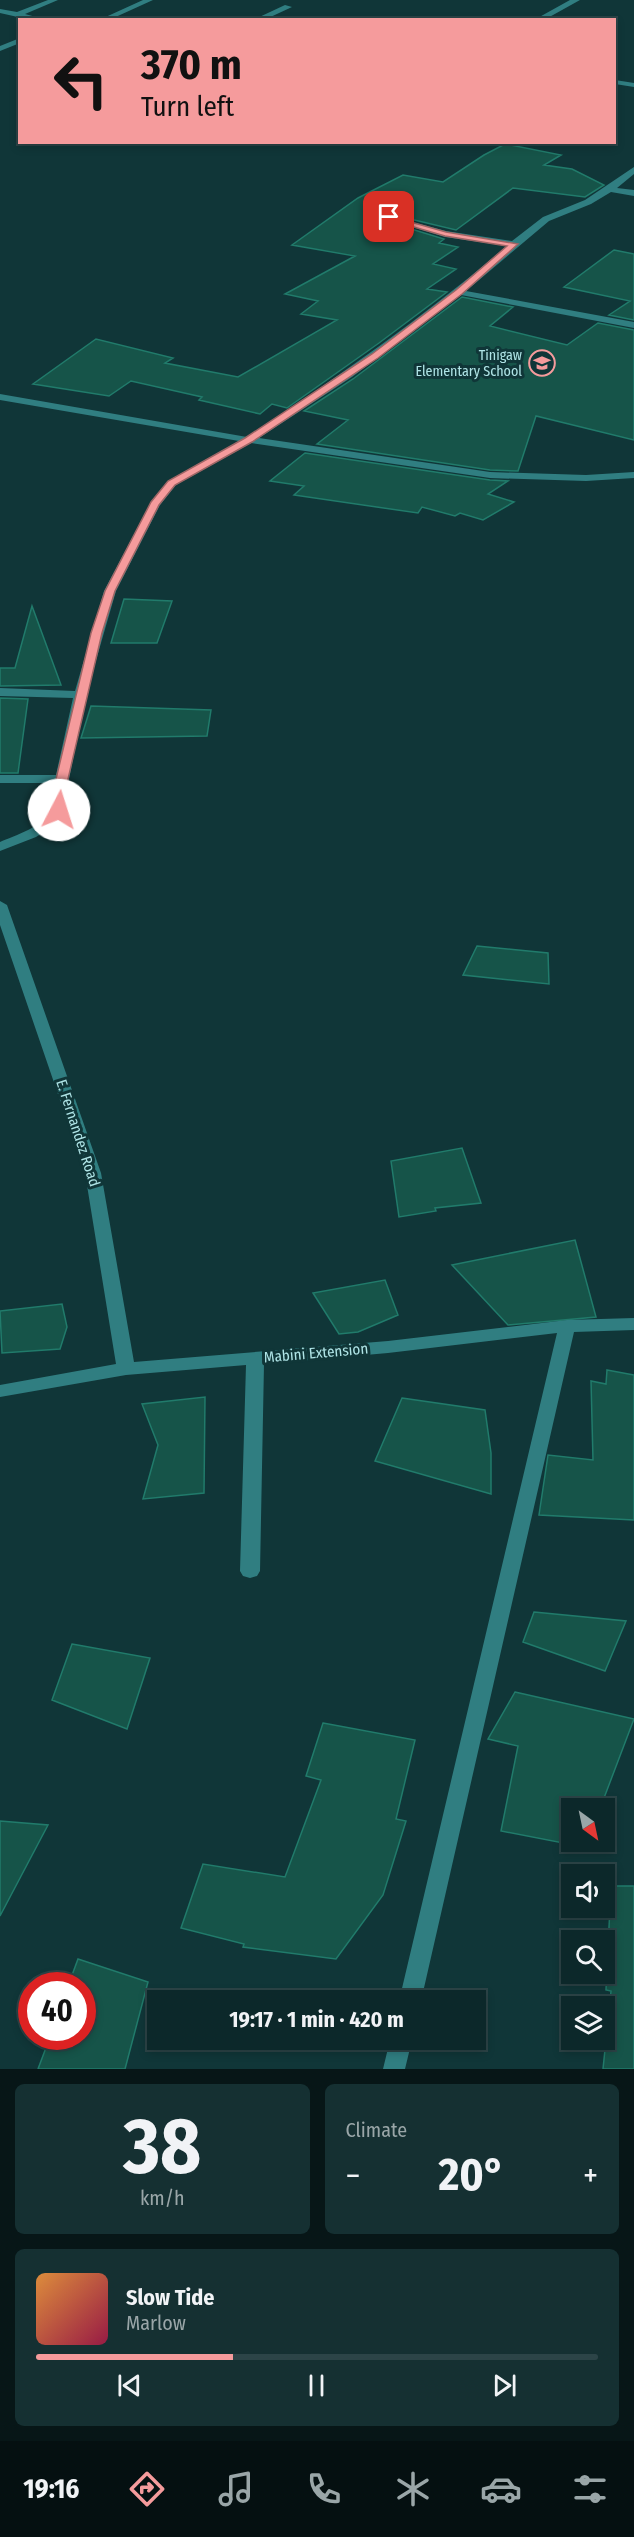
<!DOCTYPE html>
<html lang="en">
<head>
<meta charset="utf-8">
<style>
	body { margin:0; font-family:"Fira Sans Condensed",sans-serif; background:#153032; color:#f1f3f6; height:100vh; display:flex; flex-direction:column; font-size:22px; white-space:nowrap }
	* { box-sizing:border-box; margin:0 }
	p { font-size:20px; color:#9aa6a8 }
	.icon { flex:none; width:33px; height:33px; fill:none; stroke:currentColor; stroke-width:2; stroke-linecap:round; stroke-linejoin:round }
	.map { position:relative; height:2069px; overflow:hidden }
	.drawer { display:flex; flex-direction:column; gap:15px; padding:15px; background:#071617; flex:1 }
	.drawer>* { flex:none }
	.hud { position:absolute; left:18px; top:18px; width:598px; height:126px; border-radius:0px; box-shadow:0 3px 9px #0003,0 0 0 2px #2c4447; background:#f59b9c; color:#111; overflow:hidden }
	.needle { width:39px; rotate:147deg }
	.buttons { position:absolute; left:561px; top:1798px; display:grid; gap:12px }
	.buttons a { display:grid; place-items:center; width:54px; height:54px; border-radius:0px; background:#0c282a; box-shadow:0 3px 9px #0003,0 0 0 2px #2c4447; font-size:30px }
	.speed { position:absolute; left:18px; top:1972px; display:flex; gap:12px; font-size:30px; font-weight:700; text-align:center }
	.speed>* { display:grid; place-content:center; width:78px; height:78px; border-radius:50%; background:#0c282a; box-shadow:0 3px 9px #0003,0 0 0 2px #2c4447; line-height:1 }
	.speed .limit { border:9px solid #d22; background:#fff; color:#111 }
	.pin { position:absolute; display:grid; place-items:center; width:51px; height:51px; color:#fff; margin:-26px; border-radius:12px; box-shadow:0 3px 9px #0006 }
	.me { position:absolute; width:66px; margin:-33px; rotate:5deg; stroke-linejoin:round; filter:drop-shadow(0 0 4px #0008) }
	.turn { display:flex; align-items:center; gap:21px; height:126px; padding:0 24px; font-size:27px }
	.turn .icon { width:78px; height:78px; stroke-width:2.5 }
	.turn b { display:block; font-size:42px; line-height:51px }
	.big { font-size:45px; font-weight:700; line-height:1.1 }
	.drawer .card { flex:1; display:flex; flex-direction:column; justify-content:center; gap:9px; min-width:0; padding:0 21px; border-radius:9px; background:#153032 }
	.drawer .dial { align-items:center; gap:0 }
	.dial b { font-size:78px; line-height:1 }
	.song { display:flex; align-items:center; gap:18px }
	.cover { width:72px; height:72px; border-radius:9px; background:linear-gradient(135deg,hsl(30 70% 55%),hsl(340 70% 35%)) }
	.played { height:6px; border-radius:3px; background:linear-gradient(90deg,#f59b9c 35%,#2c4447 35%) }
	.keys { display:flex; justify-content:space-around; direction:ltr }
	.heat { display:flex; justify-content:space-between; align-items:center; font-size:33px; direction:ltr }
	.drawer .tiles { flex:1; display:grid; gap:15px; grid-template-columns:1fr 1fr }
	.card:last-child { grid-column:span 2 }
	.trip { position:absolute; left:147px; top:1990px; width:339px; height:60px; border-radius:0px; background:#0c282a; box-shadow:0 3px 9px #0003,0 0 0 2px #2c4447; font-weight:700; line-height:60px; text-align:center }
	.menu { display:flex; height:96px; justify-content:space-around; align-items:center; background:#051011; color:#9aa6a8 }
	.menu .icon { width:42px; height:42px }
	.menu .on { color:#f59b9c }
	.menu b { font-size:27px; color:#f1f3f6 }
	.map>svg:first-child { display:block }
	.building { fill:#165449; stroke:#217b6b; stroke-width:1.5 }
	.lines { fill:none; stroke-linecap:round; stroke-linejoin:round }
	.minor { fill:#307e81; fill-rule:evenodd }
	.route { fill:#f59b9c; stroke:#9f6565; stroke-width:1.5 }
	.labels { text-anchor:middle; stroke-width:6; stroke-linejoin:round; paint-order:stroke }
	.far-poi-label { font-size:14px; fill:#afe4e6; stroke:#103638; text-anchor:end }
	.street-label { font-size:15px; fill:#afe4e6; stroke:#103638 }
</style>
</head>
<body>
<div class="map">
<svg width="634" height="2069" viewBox="0 0 634 2069">
	<rect width="100%" height="100%" fill="#103638"/>
	<path class="building" d="M505,144L561,155L544,165L572,169L604,185L585,197L513,188L456,230L385,213V221L444,239L439,243L458,247L433,264L456,269L427,289L447,292L379,343L287,408L272,404L260,414L199,400L202,397L131,381L109,396L33,384L96,339L173,358L165,363L238,377L337,320L301,314L318,301L285,294L355,256L292,245L358,198L403,175L443,182L484,155Z
		M614,250L634,254V320L609,315L630,301L564,287Z
		M462,297L513,307L490,326L567,345L598,323L634,330V440L536,416L518,471L490,470L317,444L348,420L304,411L353,379Z
		M305,453L490,480L508,481L488,494L514,502L483,520L460,513L455,516L422,507L418,513L294,495L304,486L270,481Z
		M124,599L172,601L157,643H111Z
		M32,606L61,685L0,686V668H15Z
		M0,698L28,699L18,773H0Z
		M91,706L211,710L207,736L81,738Z
		M477,946L548,953L549,984L463,975Z
		M462,1148L481,1203L435,1208L436,1211L399,1217L391,1161Z
		M575,1240L596,1317L508,1325L452,1265Z
		M385,1280L398,1315L358,1332L339,1334L313,1293Z
		M62,1304L67,1327L60,1349L2,1353L0,1311Z
		M607,1370L634,1375V1520L539,1515L548,1455L593,1460L591,1381L606,1384Z
		M205,1397L204,1493L143,1499L158,1445L142,1404Z
		M402,1398L485,1410L491,1453V1494L375,1461Z
		M534,1612L626,1621L605,1671L523,1642Z
		M72,1644L150,1658L127,1729L52,1700Z
		M515,1692L634,1719L604,1798L612,1799L604,1821V1809H572V1842H597L594,1849L501,1831L518,1746L488,1739Z
		M323,1723L415,1740L396,1819L406,1821L383,1895L336,1959L243,1947L244,1944L181,1928L203,1864L285,1877L321,1780L306,1776Z
		M0,1821L48,1825L0,1916Z
		M611,1886H634V2069H603L611,1991L606,1990Z
		M78,1959L148,1982L125,2069H38L50,2037H82V1986H68Z"/>
	<g class="lines">
		<path class="minor" d="M48,0H58L25,14L47,20H31L0,13V9L17,12Z
			M143,0H153L109,20H99Z
			M570,0H580L544,20H534Z
			M285,5L292,7L264,20H253Z
			M20,38V43L0,51V46Z
			M615,80L634,83V87L615,84Z
			M634,167V174L617,188L634,190V196L611,192L591,204L549,221L466,291L634,322V328L461,295L352,377L259,438L490,472L586,475L634,472V478L586,481L490,478L251,443L176,485L160,505L116,591L86,695L69,779L66,810L58,823L36,837L0,851V842C14,836 44,826 51,812C55,804 54,792 55,783H0V775H56L73,698L0,696V688L75,691L104,591L150,504L168,481L239,441L0,400V394L247,437C338,377 425,316 507,246L445,237L386,219V215L446,231L512,241L543,217L585,200Z
			M0,901L7,905L101,1173L134,1362L388,1341L567,1320L634,1318V1330L574,1332L421,2001H399L557,1333L388,1353L264,1364L260,1571L257,1576L250,1578L243,1576L240,1571L246,1365L126,1375L0,1397V1385L116,1364L85,1173L0,925Z
			M390,2040H412L405,2069H383Z"/>
	</g>
	<path class="route" d="M386,215L446,232L518,244L462,294L378,358L252,442L175,485L159,505L115,591L102,633L68,779L65,810L59,814L55,813L53,810L56,779L91,633L105,591L151,502L168,481L245,438L372,354L456,290L507,246L445,236L386,219Z"/>
	<defs>
		<g id="school-ring" transform="scale(1.35)"><circle r="9.5" fill="#103638" stroke="#f59b9c" stroke-width="1.5"/><path d="M0-5L7-2L0 1L-7-2ZM-4 1L0 2.5L4 1V4Q0 6-4 4Z" fill="#f59b9c"/></g>
	</defs>
	<g fill-rule="evenodd">
		<use href="#school-ring" x="542" y="363"/>
	</g>
	<g class="labels">
		<g class="far-poi-label">
			<text x="522" y="360">Tinigaw<tspan x="522" dy="16">Elementary School</tspan></text>
		</g>
		<g class="street-label">
			<text transform="translate(78 1133) rotate(72)" y="5">E. Fernandez Road</text>
			<text transform="translate(316 1353) rotate(-5)" y="5">Mabini Extension</text>
		</g>
	</g>
</svg>
<div class="buttons">
<a><svg class="needle" viewBox="-14 -14 28 28"><path d="M0-13l5 13h-10z" fill="#e53935"/><path d="M0 13l5-13h-10z" fill="#9aa6a8"/></svg></a>
<a><svg class="icon" aria-label="sound" viewBox="0 0 24 24"><path d="M4 9h4l5-4v14l-5-4H4zM17 9q2 3 0 6"/></svg></a>
<a><svg class="icon" aria-label="search" viewBox="0 0 24 24"><circle cx="10" cy="10" r="6"/><path d="M15 15l6 6"/></svg></a>
<a><svg class="icon" aria-label="layers" viewBox="0 0 24 24"><path d="M12 4l9 5-9 5-9-5zM3 14l9 5 9-5"/></svg></a>
</div>
<div class="speed"><div class="limit">40</div></div>
<div class="pin" style="left:389px;top:217px;background:#d93025"><svg class="icon" aria-label="arrive" viewBox="0 0 24 24"><path d="M6 21V4h12l-3 4 3 4H6"/></svg></div>
<svg class="me" style="left:59px;top:810px" viewBox="-20 -20 40 40"><circle r="19" fill="#fff"/><path d="M0-13L10 11 0 6-10 11z" fill="#f59b9c"/></svg>
<div class="trip">19:17 · 1 min · 420 m</div>
<div class="hud">
<div class="turn"><svg class="icon" aria-label="left" viewBox="0 0 24 24"><path d="M17 20v-9H6M10 6l-5 5 5 5"/></svg><div><b>370 m</b>Turn left</div></div>
</div>
</div>
<section class="drawer">
<div class="tiles">
<div class="card dial"><b>38</b><p>km/h</p></div>
<div class="card"><p>Climate</p>
<div class="heat"><a>−</a><b class="big">20°</b><a>+</a></div>
</div>
<div class="card">
<div class="song"><i class="cover"></i><div><b>Slow Tide</b><p>Marlow</p></div></div>
<div class="played"></div>
<div class="keys"><svg class="icon" aria-label="previous" viewBox="0 0 24 24"><path d="M18 5L8 12l10 7zM5 5v14"/></svg><svg class="icon" aria-label="pause" viewBox="0 0 24 24"><path d="M8 5v14M16 5v14"/></svg><svg class="icon" aria-label="next" viewBox="0 0 24 24"><path d="M6 5l10 7-10 7zM19 5v14"/></svg></div>
</div>
</div>
</section>
<nav class="menu">
<b>19:16</b>
<svg class="icon on" aria-label="directions" viewBox="0 0 24 24"><path d="M12 3l9 9-9 9-9-9zM9 14v-3h6M13 9l2 2-2 2"/></svg>
<svg class="icon" aria-label="music" viewBox="0 0 24 24"><path d="M9 18V5l10-2v13"/><circle cx="6" cy="18" r="3"/><circle cx="16" cy="16" r="3"/></svg>
<svg class="icon" aria-label="phone" viewBox="0 0 24 24"><path d="M5 4h4l2 5-3 2q2 4 5 5l2-3 5 2v4C11 20 4 13 5 4z"/></svg>
<svg class="icon" aria-label="climate" viewBox="0 0 24 24"><path d="M12 3v18M4 7l16 10M4 17L20 7"/></svg>
<svg class="icon" aria-label="car" viewBox="0 0 24 24"><path d="M5 17H2v-5l4-1 3-4h7l3 4 3 1v5h-3M9 17h6M6 11h13"/><circle cx="7" cy="17" r="2"/><circle cx="17" cy="17" r="2"/></svg>
<svg class="icon" aria-label="filters" viewBox="0 0 24 24"><path d="M4 7h16M4 17h16"/><circle cx="9" cy="7" r="2"/><circle cx="15" cy="17" r="2"/></svg>
</nav>
</body>
</html>
